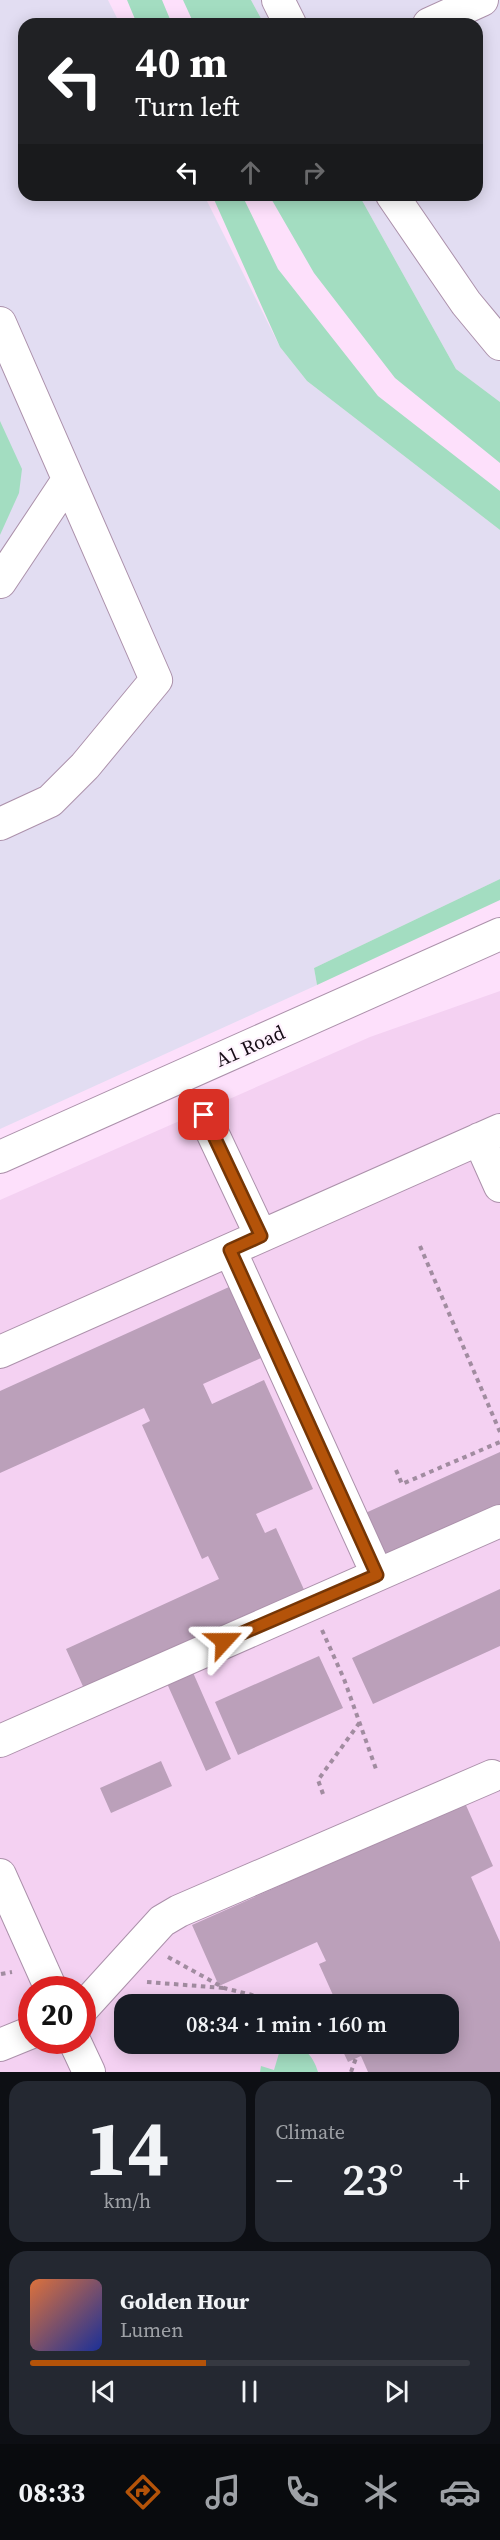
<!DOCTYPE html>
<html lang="en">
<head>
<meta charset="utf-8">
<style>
	body { margin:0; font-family:"Source Serif 4",serif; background:#242831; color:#f1f3f6; height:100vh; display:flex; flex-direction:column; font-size:22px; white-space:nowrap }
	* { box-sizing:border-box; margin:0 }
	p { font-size:20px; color:#9ea1a6 }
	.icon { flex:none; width:33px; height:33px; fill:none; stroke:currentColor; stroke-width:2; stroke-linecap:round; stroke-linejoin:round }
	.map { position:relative; height:2072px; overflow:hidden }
	.sheet { display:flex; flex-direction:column; gap:9px; padding:9px; background:#0d0f14; flex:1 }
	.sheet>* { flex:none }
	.hud { position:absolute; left:18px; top:18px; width:465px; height:183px; border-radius:18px; box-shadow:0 3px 15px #0003; background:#202124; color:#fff; overflow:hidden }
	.speed { position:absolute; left:18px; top:1976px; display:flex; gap:12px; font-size:30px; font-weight:700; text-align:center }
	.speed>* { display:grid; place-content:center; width:78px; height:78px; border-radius:50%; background:#171b24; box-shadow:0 3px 15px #0003; line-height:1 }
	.speed .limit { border:9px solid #d22; background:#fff; color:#111 }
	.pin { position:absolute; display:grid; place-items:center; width:51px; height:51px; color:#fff; margin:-26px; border-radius:12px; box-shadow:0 3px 9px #0006 }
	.me { position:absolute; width:66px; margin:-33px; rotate:66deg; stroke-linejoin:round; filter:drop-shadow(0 0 4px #0008) }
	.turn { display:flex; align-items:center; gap:21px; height:126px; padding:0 18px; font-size:27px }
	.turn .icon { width:78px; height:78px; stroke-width:2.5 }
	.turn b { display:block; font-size:42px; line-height:51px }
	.lanes { display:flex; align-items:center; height:57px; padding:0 18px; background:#0003; justify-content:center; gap:30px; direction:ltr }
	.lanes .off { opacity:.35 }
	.big { font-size:45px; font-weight:600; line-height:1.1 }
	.sheet .tile { flex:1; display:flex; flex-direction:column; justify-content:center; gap:9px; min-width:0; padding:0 21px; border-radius:18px; background:#242831 }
	.sheet .dial { align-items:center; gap:0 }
	.dial b { font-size:78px; line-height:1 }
	.song { display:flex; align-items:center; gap:18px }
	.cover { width:72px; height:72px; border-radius:9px; background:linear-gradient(135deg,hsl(20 70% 55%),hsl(230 70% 35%)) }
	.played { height:6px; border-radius:3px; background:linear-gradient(90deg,#b45309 40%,#363941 40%) }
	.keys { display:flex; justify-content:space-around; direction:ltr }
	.heat { display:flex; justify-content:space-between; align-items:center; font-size:33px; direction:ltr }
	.sheet .tiles { flex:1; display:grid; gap:9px; grid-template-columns:1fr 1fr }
	.tile:last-child { grid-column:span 2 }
	.trip { position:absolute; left:114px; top:1994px; width:345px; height:60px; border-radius:18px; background:#171b24; box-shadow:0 3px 15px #0003; font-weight:600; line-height:60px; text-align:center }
	.tab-bar { display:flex; height:96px; justify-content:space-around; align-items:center; background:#090b0e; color:#9ea1a6 }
	.tab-bar .icon { width:42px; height:42px }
	.tab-bar .current { color:#b45309 }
	.tab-bar b { font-size:27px; color:#f1f3f6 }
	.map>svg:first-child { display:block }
	.built { fill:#f4d1f2; fill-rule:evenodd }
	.industrial { fill:#e2ddf2 }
	.green { fill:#a3ddc1 }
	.building { fill:#bba0ba }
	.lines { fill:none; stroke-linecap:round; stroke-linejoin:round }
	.minor-casing { stroke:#ac91ab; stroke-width:34 }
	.path { stroke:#a18ca0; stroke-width:4; stroke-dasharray:4.5 4.5; stroke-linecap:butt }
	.minor { stroke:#fff; stroke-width:32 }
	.route-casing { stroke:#753606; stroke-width:15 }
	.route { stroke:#b45309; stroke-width:10 }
	.labels { text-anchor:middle; stroke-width:4.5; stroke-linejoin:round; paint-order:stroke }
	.street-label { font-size:20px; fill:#170d16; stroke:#fff3fe }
</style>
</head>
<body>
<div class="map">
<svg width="500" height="2072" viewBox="0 0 500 2072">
	<rect width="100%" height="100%" fill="#fde0fb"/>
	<path class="built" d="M500,991V2072H0V1200L370,1037ZM32,1989H82V2040H32ZM124,2004H448V2043H124Z"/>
	<path class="industrial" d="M0,0H108L120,24H24V195H204L280,347L307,381L500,530V879L314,968L317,985L0,1129Z
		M251,0H500V402L456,369L359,195H477V24H264Z"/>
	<path class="green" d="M127,0H162L172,24H137Z
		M183,0H251L264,24H194Z
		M212,195H242L278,269L378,396L500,491V530L307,381L280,347Z
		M269,195H359L456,369L500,402V463L395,378L314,273Z
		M0,421L22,469L19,493L0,535Z
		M500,879V900L317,985L314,968Z
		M282,2043C301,2043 313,2054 318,2072H260L261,2066L274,2070Z"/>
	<path class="building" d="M229,1287L261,1358L203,1384L212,1404L264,1380L313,1489L256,1514L265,1533L276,1528L306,1594L86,1693L66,1649L219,1579L208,1556L202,1559L142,1425L150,1421L144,1408L0,1473V1391Z
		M500,1452V1507L382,1561L361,1515Z
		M500,1589V1646L373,1704L352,1658Z
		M319,1656L343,1708L238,1755L215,1702Z
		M191,1668L231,1759L206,1771L165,1679Z
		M161,1761L172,1786L111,1813L100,1788Z
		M465,1803L493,1866L471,1877L500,1942V2072H368L361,2056L348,2062L339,2043H448V2004H337L319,1964L326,1961L317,1942L219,1986L192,1925Z"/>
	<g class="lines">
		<g class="minor-casing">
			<path id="minor" d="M278,0L290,24
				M429,24L482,0
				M392,195L466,303L500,344
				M0,323L156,680L85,766L50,801L0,824
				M0,582L68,480
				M204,1115L261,1236
				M479,1139L500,1186
				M0,1157L500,934
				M230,1250L377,1574
				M0,1352L500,1130
				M0,1741L500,1521
				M0,1875L51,1989
				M82,2009L162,1921L179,1911L492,1776
				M74,2040L89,2072
				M0,2045L32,2032"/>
		</g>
		<path class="path" d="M420,1246L500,1432
			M396,1470L402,1484L500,1442
			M322,1630L344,1679L376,1769
			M323,1794L318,1780L360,1722
			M168,1957L224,1988L252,1995L270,2004
			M1,1974L12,1972
			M147,1982L224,1988
			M351,2072L356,2058"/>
		<use href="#minor" class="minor"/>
	</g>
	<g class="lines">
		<g class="route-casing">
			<path id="route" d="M204,1115L261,1236L230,1250L377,1575L224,1641"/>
		</g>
		<use href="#route" class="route"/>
	</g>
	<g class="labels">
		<g class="street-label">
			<text transform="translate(250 1046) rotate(-24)" y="7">A1 Road</text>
		</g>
	</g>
</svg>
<div class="speed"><div class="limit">20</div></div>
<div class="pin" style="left:204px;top:1115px;background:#d93025"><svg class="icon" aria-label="arrive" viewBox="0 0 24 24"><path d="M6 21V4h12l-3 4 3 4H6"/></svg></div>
<svg class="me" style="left:224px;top:1641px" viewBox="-20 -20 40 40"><path d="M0-17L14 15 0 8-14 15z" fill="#b45309" stroke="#fff" stroke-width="4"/></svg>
<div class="trip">08:34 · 1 min · 160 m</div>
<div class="hud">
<div class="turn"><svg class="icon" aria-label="left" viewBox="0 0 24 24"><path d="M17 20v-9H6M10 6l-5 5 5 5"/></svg><div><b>40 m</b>Turn left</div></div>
<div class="lanes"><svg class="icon" aria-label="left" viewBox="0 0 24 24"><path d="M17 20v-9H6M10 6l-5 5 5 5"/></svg><svg class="icon off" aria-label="ahead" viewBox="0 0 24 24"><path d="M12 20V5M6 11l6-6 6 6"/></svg><svg class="icon off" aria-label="right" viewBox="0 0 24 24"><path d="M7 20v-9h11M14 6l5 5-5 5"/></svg></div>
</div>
</div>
<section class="sheet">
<div class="tiles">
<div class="tile dial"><b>14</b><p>km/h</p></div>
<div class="tile"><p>Climate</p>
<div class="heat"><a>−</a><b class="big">23°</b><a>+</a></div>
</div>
<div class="tile">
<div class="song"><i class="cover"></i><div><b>Golden Hour</b><p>Lumen</p></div></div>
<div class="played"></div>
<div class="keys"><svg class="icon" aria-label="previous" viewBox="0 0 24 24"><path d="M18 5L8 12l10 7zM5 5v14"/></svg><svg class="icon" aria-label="pause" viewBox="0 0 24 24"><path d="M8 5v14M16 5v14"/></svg><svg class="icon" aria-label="next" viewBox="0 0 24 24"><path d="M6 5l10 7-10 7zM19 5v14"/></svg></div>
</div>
</div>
</section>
<nav class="tab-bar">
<b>08:33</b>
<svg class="icon current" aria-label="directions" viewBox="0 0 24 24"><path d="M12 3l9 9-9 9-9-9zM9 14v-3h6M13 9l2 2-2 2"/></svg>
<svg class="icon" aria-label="music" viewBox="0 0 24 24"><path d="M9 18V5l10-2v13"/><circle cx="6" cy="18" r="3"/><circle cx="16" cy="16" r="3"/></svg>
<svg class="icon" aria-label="phone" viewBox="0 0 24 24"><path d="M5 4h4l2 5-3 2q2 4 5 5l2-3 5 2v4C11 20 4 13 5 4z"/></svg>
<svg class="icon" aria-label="climate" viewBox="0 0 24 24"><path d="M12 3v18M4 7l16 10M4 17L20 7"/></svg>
<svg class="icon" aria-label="car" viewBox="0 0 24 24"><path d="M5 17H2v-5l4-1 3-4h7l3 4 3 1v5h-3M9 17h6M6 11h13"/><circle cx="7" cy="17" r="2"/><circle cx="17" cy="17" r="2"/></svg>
</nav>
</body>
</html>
